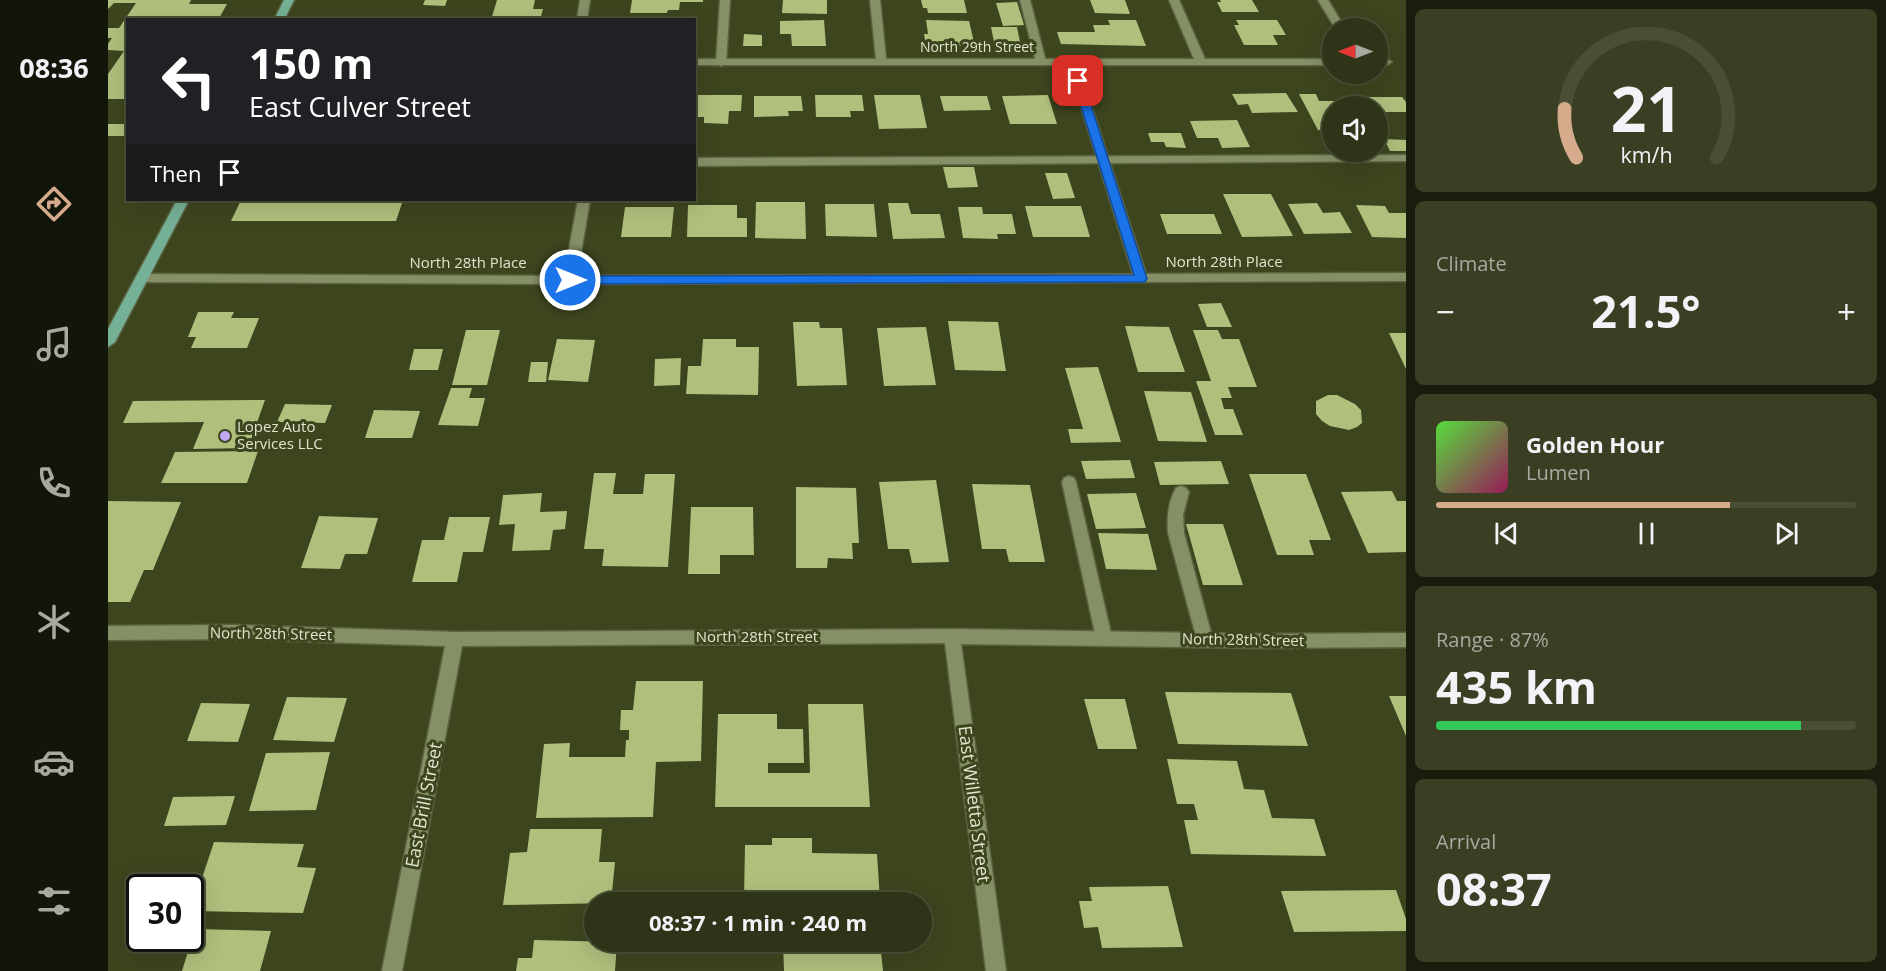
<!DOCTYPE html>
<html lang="en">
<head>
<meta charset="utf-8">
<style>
	body { margin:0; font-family:"Open Sans",sans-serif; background:#3a3f24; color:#f1f3f6; height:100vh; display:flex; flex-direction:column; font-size:22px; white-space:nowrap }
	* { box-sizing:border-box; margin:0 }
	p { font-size:20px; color:#a7aaa1 }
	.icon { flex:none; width:33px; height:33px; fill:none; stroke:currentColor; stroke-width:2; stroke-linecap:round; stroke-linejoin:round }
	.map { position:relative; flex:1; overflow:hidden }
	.panel { display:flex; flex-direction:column; gap:9px; padding:9px; background:#191d0d; width:480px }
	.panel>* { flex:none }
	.hud { position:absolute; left:18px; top:18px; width:570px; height:183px; border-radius:0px; box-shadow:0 6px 24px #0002,0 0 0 2px #494f36; background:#202124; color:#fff; overflow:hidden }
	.needle { width:39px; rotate:270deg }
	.buttons { position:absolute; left:1214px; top:18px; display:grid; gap:12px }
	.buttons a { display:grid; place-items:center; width:66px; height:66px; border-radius:50%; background:#2e3417; box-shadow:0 6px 24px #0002,0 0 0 2px #494f36; font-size:30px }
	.speed { position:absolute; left:18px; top:874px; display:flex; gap:12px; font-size:30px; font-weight:700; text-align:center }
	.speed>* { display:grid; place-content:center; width:78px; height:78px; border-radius:50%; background:#2e3417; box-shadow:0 6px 24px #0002,0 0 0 2px #494f36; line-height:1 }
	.speed .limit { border:3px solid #111; border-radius:9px; background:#fff; color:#111 }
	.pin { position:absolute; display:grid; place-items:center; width:51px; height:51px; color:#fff; margin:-26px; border-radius:12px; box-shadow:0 3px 9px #0006 }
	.me { position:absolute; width:66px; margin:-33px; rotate:90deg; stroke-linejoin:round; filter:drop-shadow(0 0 4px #0008) }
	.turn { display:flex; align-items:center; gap:21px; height:126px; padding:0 24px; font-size:27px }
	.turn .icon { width:78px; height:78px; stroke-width:2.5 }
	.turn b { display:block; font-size:42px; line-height:51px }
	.then { display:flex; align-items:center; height:57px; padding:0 24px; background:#0003; gap:12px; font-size:22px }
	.big { font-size:45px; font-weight:700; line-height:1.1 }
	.panel .widget { flex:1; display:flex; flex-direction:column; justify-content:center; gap:9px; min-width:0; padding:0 21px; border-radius:9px; background:#3a3f24 }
	.panel .dial { align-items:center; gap:0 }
	.dial svg { height:156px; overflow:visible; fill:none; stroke:#494f36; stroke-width:7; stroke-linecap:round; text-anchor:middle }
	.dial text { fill:#f1f3f6; stroke:none }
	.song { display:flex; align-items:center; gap:18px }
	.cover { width:72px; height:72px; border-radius:9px; background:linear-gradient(135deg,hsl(110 70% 55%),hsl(330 70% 35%)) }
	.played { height:6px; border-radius:3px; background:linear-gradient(90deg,#d6ab8b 70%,#494f36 70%) }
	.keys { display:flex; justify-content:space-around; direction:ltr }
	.heat { display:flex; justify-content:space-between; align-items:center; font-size:33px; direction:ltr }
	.charge { height:9px; border-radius:4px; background:linear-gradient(90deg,#34c759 87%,#494f36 0) }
	.trip { position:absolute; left:476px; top:892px; width:348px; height:60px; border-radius:30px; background:#2e3417; box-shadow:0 6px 24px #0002,0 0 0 2px #494f36; font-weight:700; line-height:60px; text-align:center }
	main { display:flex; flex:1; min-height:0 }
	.tab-bar { display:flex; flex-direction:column; width:108px; justify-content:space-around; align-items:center; background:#121509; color:#a7aaa1 }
	.tab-bar .icon { width:42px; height:42px }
	.tab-bar .active { color:#d6ab8b }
	.tab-bar b { font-size:27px; color:#f1f3f6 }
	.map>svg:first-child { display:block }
	.building { fill:#afbf7c }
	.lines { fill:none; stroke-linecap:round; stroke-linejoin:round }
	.lane-casing { stroke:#5c6241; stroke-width:3 }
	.street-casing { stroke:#5c6241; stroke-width:3 }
	.primary-casing { stroke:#5c6241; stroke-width:3 }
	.lane { fill:#869067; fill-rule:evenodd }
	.street { fill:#869067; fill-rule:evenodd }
	.primary { fill:#75b196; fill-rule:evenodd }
	.route { fill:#1a73e8; stroke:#114b97; stroke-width:1.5 }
	.poi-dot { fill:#c1a8f3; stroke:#3d451f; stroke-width:2 }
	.labels { text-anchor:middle; stroke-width:6; stroke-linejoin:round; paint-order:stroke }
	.far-street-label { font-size:14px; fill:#dee4ce; stroke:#3d451f }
	.street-label { font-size:15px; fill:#dee4ce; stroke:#3d451f }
	.poi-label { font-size:15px; fill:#dee4ce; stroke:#3d451f; text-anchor:start }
	.near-street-label { font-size:18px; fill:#dee4ce; stroke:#3d451f }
</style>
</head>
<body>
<main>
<nav class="tab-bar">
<b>08:36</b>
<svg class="icon active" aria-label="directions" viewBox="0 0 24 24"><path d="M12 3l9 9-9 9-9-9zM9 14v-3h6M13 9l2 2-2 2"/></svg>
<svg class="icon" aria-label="music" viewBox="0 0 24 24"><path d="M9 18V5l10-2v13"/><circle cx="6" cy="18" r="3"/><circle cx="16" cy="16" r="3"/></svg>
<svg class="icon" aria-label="phone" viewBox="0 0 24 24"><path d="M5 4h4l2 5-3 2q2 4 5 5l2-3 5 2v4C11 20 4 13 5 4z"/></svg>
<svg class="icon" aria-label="climate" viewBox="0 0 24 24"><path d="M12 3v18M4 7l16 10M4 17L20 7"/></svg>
<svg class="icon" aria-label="car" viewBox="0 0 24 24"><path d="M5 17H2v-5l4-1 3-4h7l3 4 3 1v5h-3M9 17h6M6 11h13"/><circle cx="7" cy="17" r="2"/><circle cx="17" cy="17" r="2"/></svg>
<svg class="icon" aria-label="filters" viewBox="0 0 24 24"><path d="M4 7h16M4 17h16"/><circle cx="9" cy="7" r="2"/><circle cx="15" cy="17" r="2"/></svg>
</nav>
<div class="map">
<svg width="1298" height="971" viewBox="0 0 1298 971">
	<rect width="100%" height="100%" fill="#3d451f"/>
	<path class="building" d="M0,0H83L81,4H119L110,20H20V99H0V74L16,51L0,50V44L4,38H0V28H11L28,3H6L0,9Z
		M317,0H339L337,6L315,5Z
		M389,0H427L425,9H435L432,20H383Z
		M524,0H595V2H572L571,10H560L559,13H522Z
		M675,0H719V14L674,13Z
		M813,0H856L859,13H820L819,8H815Z
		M982,0H1017L1022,14L987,13Z
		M1112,0H1144L1151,12H1114L1109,2H1113Z
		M909,2L916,25L895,26L888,3Z
		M716,20L718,46H684L683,34H672V21Z
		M818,20L861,21L867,46H818L816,34H820Z
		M1000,20H1028L1038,46L953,44L949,32H987L985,25H1002Z
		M1128,20H1169L1178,35H1165L1170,45H1136L1126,25H1131Z
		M883,27H909L912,42H886Z
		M636,34L654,35V46H635Z
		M1178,93L1190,112L1144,113L1140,104L1130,105L1124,94Z
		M1191,94H1208L1211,101H1247L1251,106H1224V130H1210Z
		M586,95H634L633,111H621L620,124L596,123V117H586Z
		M707,95H754L756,111H742L743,117H708Z
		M766,95H812L819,128L771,129Z
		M940,95L949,124H902L894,96Z
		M646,96H693L695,111H680L681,116L646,117Z
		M832,96H879L883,110L836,111Z
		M1248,97H1294L1298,102V112H1269V106H1254Z
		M1129,120L1142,147L1114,148L1110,138H1089L1082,121Z
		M0,124H20V136H0Z
		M1040,133H1073L1078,148L1058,147L1056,142H1043Z
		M1276,139L1298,140V151H1282Z
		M835,167H866L870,187L840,188Z
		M937,173H959L967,198L945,199Z
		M1115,194H1163L1185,236L1134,237Z
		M133,200H295L288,221H123Z
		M648,202H697L698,239L647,238Z
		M780,203H800L803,214H832L837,238L785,239Z
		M1209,203L1215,213L1232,212L1244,233L1196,234L1180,204Z
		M717,204H766L769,237L718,236Z
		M580,205H629V218H639V237H579Z
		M1248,205L1277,206L1281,213H1298V238L1264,237Z
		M917,206H973L982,237H925Z
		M517,207H566L563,237H513Z
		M850,207H874L875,214H904L908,234H889L890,239L855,238Z
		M1052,214H1106L1114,234H1059Z
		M1113,303L1124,327H1099L1090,304Z
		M90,312H126L123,318H151L139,348H83L88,337H80Z
		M840,321L890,322L898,371L847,370Z
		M685,322H711L712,328H734L739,385L689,386Z
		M1017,326L1061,327L1077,372H1030Z
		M818,327L828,385L776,386L769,328Z
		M358,330H392L379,385H344Z
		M1085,330H1110L1114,339H1131L1149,387H1120L1124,398H1113L1116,409H1125L1135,435H1107L1088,381H1103Z
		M1281,333H1298V369Z
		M449,339L487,340L480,382L440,380Z
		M595,339H628V347H651L650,395L578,394L580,366H593Z
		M306,349H335L330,370H301Z
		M573,358L572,385L546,386L547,359Z
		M423,362H440L438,382H420Z
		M990,367L1013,442L963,443L960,429H975L957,368Z
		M343,388H364L361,398H377L370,426L330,425Z
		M1036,391L1083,392L1099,442L1050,441Z
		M1220,395H1229L1247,404L1253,410L1254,423L1249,427L1241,430L1222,426L1214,421L1208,414V401Z
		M157,400L140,448L85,449L96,422L15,423L25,401Z
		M177,404L224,405L217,423L169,422Z
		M266,410L312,411L304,438H257Z
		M150,451L139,483H53L67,452Z
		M1022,460L1027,478L978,479L973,461Z
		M1113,461L1121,484L1052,485L1046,462Z
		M486,473H508L505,494H535L537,474H567L560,567L494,566L496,549H476Z
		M1141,474H1198L1223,540H1201L1206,555H1169Z
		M828,480L841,562L804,563L801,549H780L771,482Z
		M864,484L922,485L937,562H901L898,549H874Z
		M688,487L748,488L751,543H744L745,559L720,558L719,568H688Z
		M1284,491L1289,501H1298V552L1260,553L1233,492Z
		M434,493L432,512L459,511L457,529L445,530L442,550L404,551L407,524L391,525L395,495Z
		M1028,493L1038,528L988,529L979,494Z
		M0,501L73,502L45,570H36L22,602H0Z
		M583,507H645L646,555H612V574H580Z
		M211,516L270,518L259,554H237L232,569L193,568Z
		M341,517H382L375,552H355L349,582H304L314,540H336Z
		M1078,524H1115L1135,585H1095Z
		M990,533L1040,534L1049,570L998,569Z
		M528,681H595L593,761L548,762L545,817L428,818L436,744L462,743L461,757H517L518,740H521V730H512L513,710H525Z
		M1057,692L1183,693L1200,746L1070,744Z
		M1281,696H1298V736Z
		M179,697L239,698L226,742L165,740Z
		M976,699H1017L1029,749H990Z
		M93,703L142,704L130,742L79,741Z
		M700,704H755L762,807H607L610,714H669V729H695L696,763H660V773H702Z
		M222,752L208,810L141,811L158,753Z
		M1059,759L1129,761L1136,789L1156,790L1164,818L1206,819L1218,856L1083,854L1076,820H1090L1086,804H1069Z
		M127,796L118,825L56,826L65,797Z
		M422,829H494L491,862H507L503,903L395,905L402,853L419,852Z
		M664,838H704V853L769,854L772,901L636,898L637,845H664Z
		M106,842L196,844L189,867L208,868L195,913L83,911Z
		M1060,886L1075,947L994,948L990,927L976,928L971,901H984L981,887Z
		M1288,890L1298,919V931L1186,932L1173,891Z
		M87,929L163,931L152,971H74Z
		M426,940L509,942L507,971H408L410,958H424Z
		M675,942H772L775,971H676Z"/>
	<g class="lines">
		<g class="lane-casing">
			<path id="lane" d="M612,0H622L618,63L613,66L608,63Z
				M912,0H922L938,62L937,64L928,62Z
				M1210,0H1220L1237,28H1227Z
				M1298,155V161L586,166V158Z
				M961,476L966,478L968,482L1004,638L1002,643L996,645L990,643L988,638L954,482L956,478Z
				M1073,486L1078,488L1081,492L1075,515L1076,533L1105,640L1103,645L1097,647L1091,645L1089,640L1060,533C1059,517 1060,502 1068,488Z"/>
		</g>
		<g class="street-casing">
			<path id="street" d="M472,0H482L479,20H469Z
				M762,0H772L778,59H1086L1061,0H1071L1097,59H1224V65H970L1038,274L1298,273V281L462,284L33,282L27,278L33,274L456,276L470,200H482L469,276L1025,274L960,65H586V59H768Z
				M1269,59H1279L1284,62L1279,65H1269Z
				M126,625L347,632L844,629L1154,634L1298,633V647L1154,648L853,644L898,971H878L837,643L354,646L294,971H274L337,646L126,639L0,640V626Z"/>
		</g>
		<g class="primary-casing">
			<path id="primary" d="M176,0H186L176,20H166Z
				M69,200H81L7,342L0,347V329Z"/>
		</g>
		<use href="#lane" class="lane"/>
		<use href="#street" class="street"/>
		<use href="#primary" class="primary"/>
	</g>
	<path class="route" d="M966,79L975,81L1039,279L1037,282L462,284L456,280L462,276L1026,275L965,81Z"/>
	<circle class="poi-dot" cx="117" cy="436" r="6"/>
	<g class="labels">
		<g class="far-street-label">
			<text x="869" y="52">North 29th Street</text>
		</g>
		<g class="street-label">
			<text x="1116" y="267">North 28th Place</text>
			<text x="360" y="268">North 28th Place</text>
			<text transform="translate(163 634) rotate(1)" y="5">North 28th Street</text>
			<text x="649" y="642">North 28th Street</text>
			<text transform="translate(1135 640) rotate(1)" y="5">North 28th Street</text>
		</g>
		<g class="poi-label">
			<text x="129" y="432">Lopez Auto<tspan x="129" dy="17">Services LLC</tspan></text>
		</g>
		<g class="near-street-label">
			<text transform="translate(866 804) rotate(83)" y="6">East Willetta Street</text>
			<text transform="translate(316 805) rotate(-79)" y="6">East Brill Street</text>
		</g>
	</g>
</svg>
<div class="buttons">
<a><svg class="needle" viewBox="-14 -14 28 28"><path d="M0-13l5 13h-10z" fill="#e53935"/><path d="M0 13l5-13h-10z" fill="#a7aaa1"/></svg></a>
<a><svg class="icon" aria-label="sound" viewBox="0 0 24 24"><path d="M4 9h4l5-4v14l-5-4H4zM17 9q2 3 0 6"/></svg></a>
</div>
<div class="speed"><div class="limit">30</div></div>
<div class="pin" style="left:970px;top:81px;background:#d93025"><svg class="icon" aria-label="arrive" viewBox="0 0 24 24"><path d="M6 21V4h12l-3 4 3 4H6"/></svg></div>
<svg class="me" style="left:462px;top:280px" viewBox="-20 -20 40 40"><circle r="17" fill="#1a73e8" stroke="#fff" stroke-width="3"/><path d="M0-11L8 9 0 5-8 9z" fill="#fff"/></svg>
<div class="trip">08:37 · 1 min · 240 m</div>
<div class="hud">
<div class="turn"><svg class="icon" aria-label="left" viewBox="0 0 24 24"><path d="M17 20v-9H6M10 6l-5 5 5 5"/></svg><div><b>150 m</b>East Culver Street</div></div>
<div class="then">Then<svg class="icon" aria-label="arrive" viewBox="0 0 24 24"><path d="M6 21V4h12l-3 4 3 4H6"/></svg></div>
</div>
</div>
<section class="panel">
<div class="widget dial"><svg viewBox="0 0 100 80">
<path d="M14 69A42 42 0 1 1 86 69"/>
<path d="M14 69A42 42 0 0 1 8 44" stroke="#d6ab8b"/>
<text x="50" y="56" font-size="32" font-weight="700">21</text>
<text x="50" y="72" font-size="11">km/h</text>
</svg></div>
<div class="widget"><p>Climate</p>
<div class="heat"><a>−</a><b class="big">21.5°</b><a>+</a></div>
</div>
<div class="widget">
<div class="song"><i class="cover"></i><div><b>Golden Hour</b><p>Lumen</p></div></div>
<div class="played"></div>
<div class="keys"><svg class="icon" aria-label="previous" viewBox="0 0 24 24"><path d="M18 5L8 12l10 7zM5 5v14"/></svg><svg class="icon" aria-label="pause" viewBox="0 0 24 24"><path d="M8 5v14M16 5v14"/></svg><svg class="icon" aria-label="next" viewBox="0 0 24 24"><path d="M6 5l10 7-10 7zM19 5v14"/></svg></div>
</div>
<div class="widget"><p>Range · 87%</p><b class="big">435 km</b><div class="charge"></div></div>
<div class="widget"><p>Arrival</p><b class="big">08:37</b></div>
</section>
</main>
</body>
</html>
